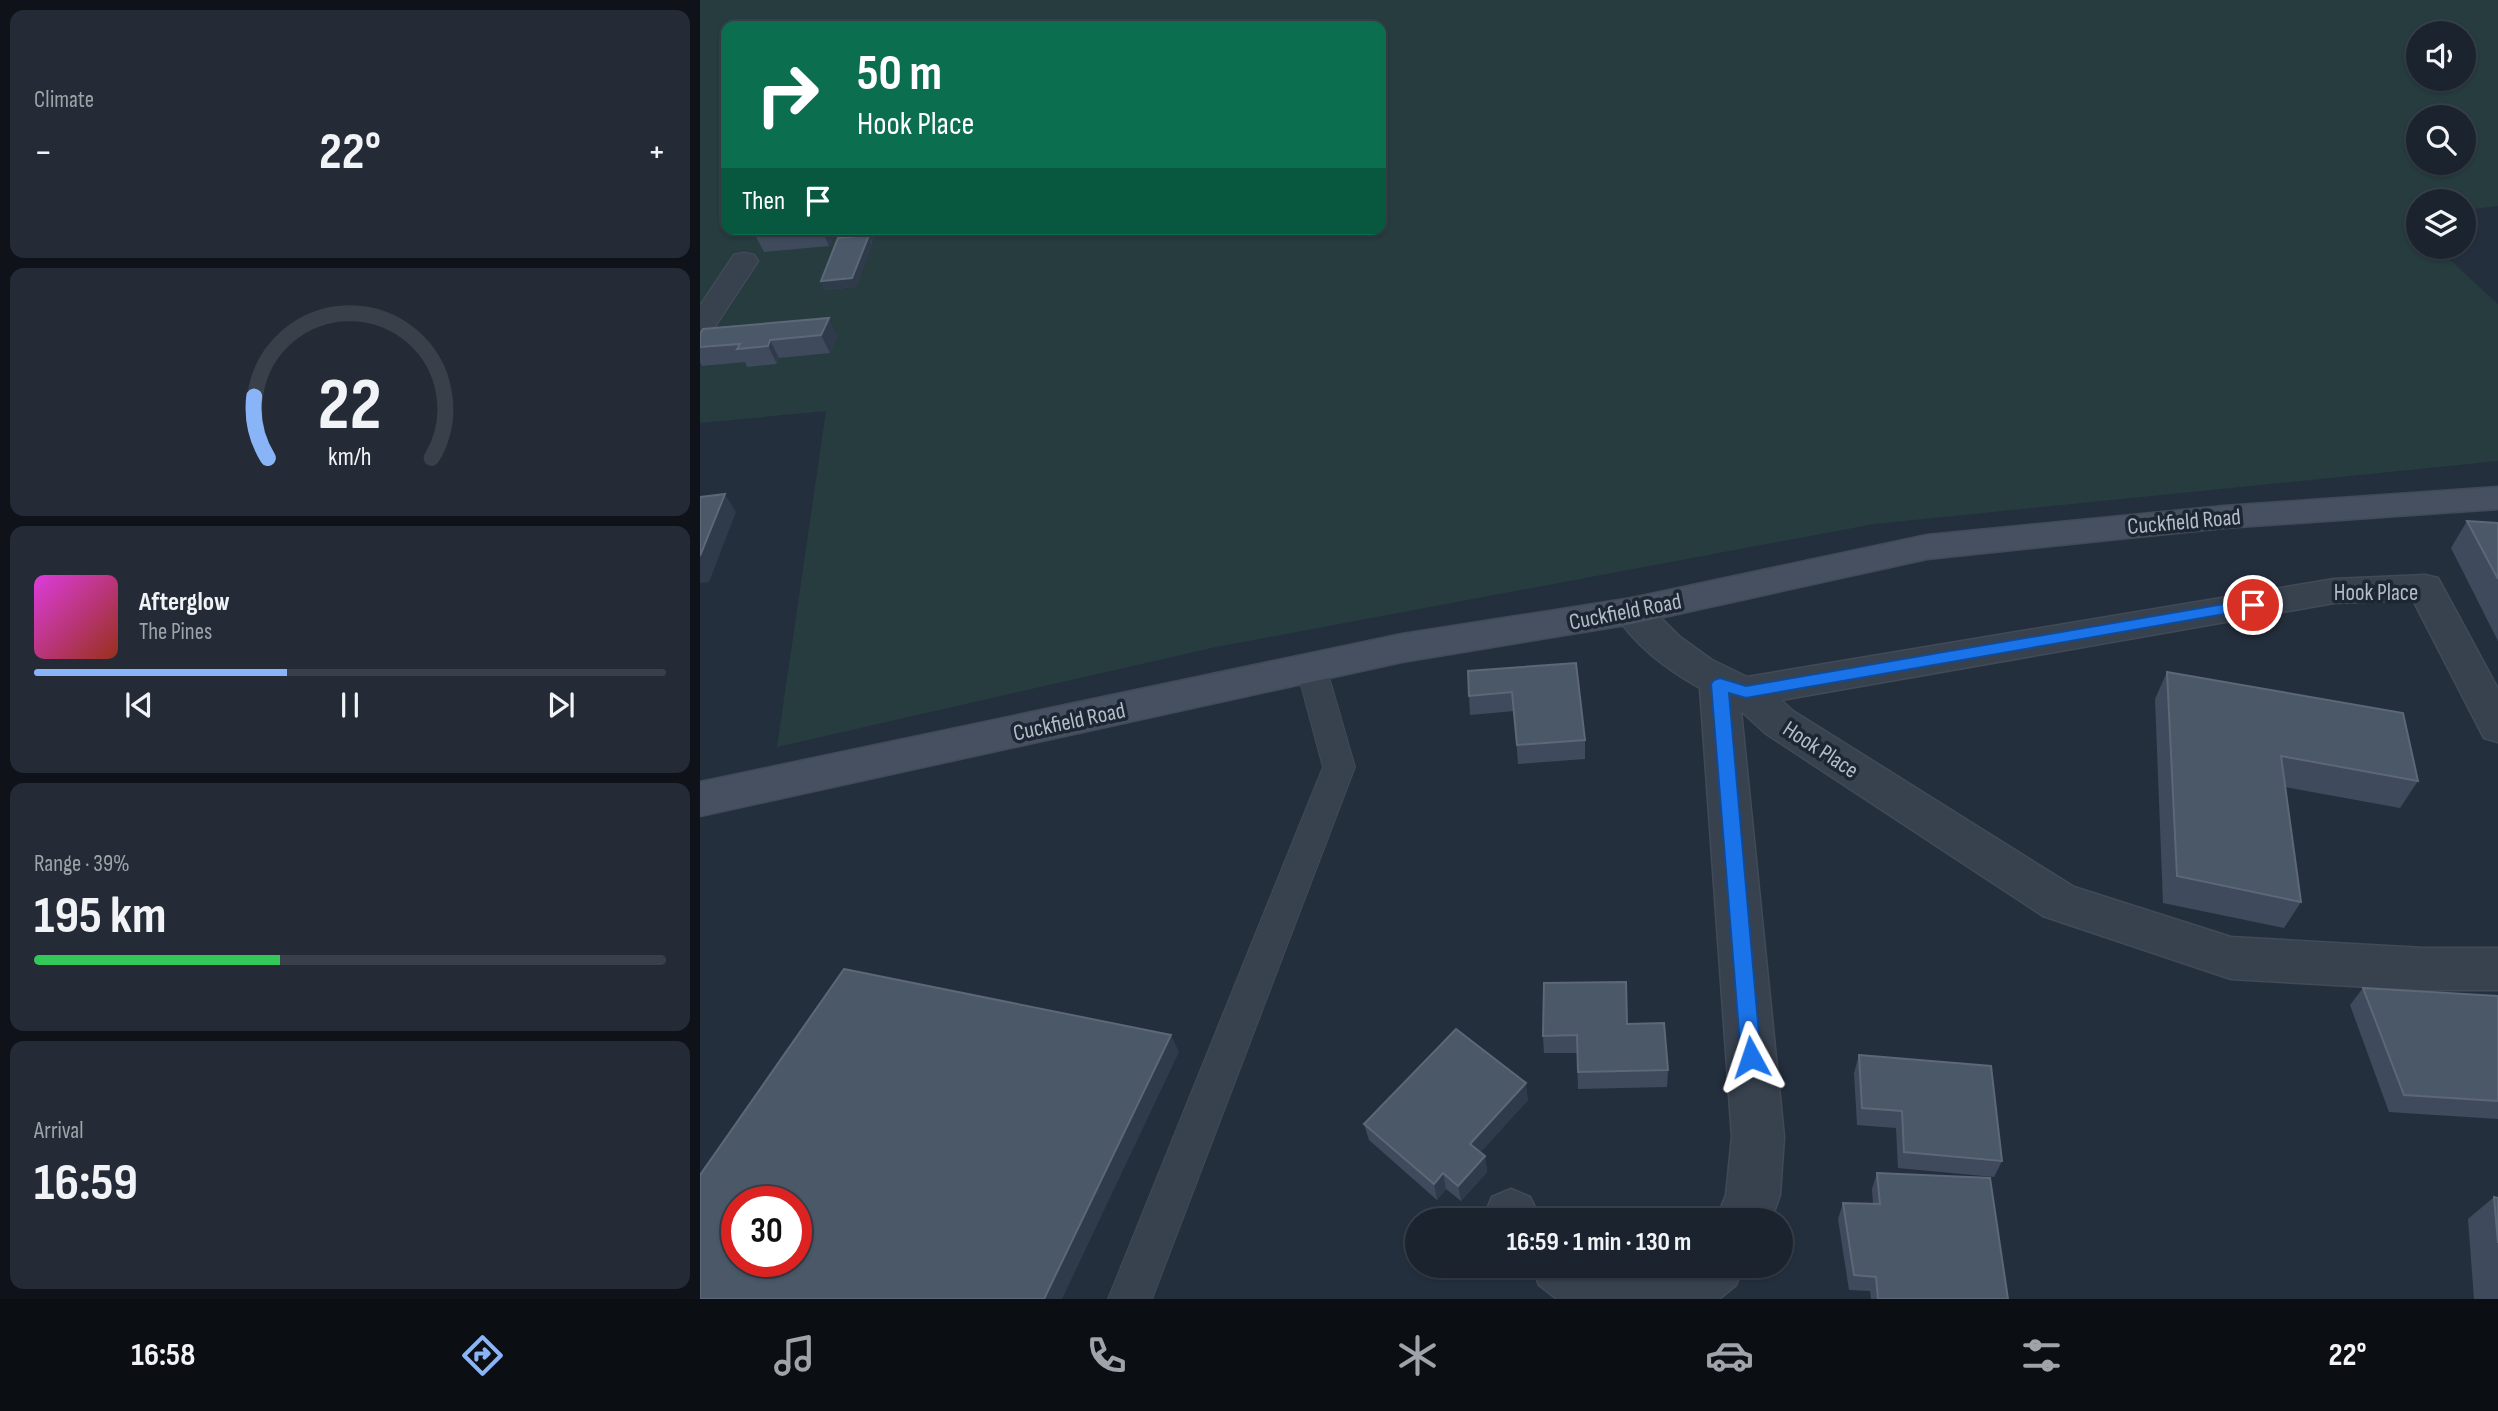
<!DOCTYPE html>
<html lang="en">
<head>
<meta charset="utf-8">
<style>
	body { margin:0; font-family:"Sofia Sans Condensed",sans-serif; background:#242b36; color:#f1f3f6; height:100vh; display:flex; flex-direction:column; font-size:26px; white-space:nowrap }
	* { box-sizing:border-box; margin:0 }
	p { font-size:23px; color:#a0a4aa }
	.icon { flex:none; width:38px; height:38px; fill:none; stroke:currentColor; stroke-width:2; stroke-linecap:round; stroke-linejoin:round }
	.map { position:relative; flex:1; overflow:hidden }
	.side { display:flex; flex-direction:column; gap:10px; padding:10px; background:#0f1319; width:700px }
	.side>* { flex:none }
	.hud { position:absolute; left:21px; top:21px; width:665px; height:214px; border-radius:14px; box-shadow:0 2px 5px #0004,0 0 0 2px #39404a; background:#0b6e4f; color:#fff; overflow:hidden }
	.fabs { position:absolute; left:1706px; top:21px; display:grid; gap:14px }
	.fabs a { display:grid; place-items:center; width:70px; height:70px; border-radius:50%; background:#1b232e; box-shadow:0 2px 5px #0004,0 0 0 2px #39404a; font-size:35px }
	.speed { position:absolute; left:21px; top:1186px; display:flex; gap:14px; font-size:35px; font-weight:700; text-align:center }
	.speed>* { display:grid; place-content:center; width:91px; height:91px; border-radius:50%; background:#1b232e; box-shadow:0 2px 5px #0004,0 0 0 2px #39404a; line-height:1 }
	.speed .limit { border:10px solid #d22; background:#fff; color:#111 }
	.pin { position:absolute; display:grid; place-items:center; width:60px; height:60px; color:#fff; margin:-30px; border:4px solid #fff; border-radius:50%; box-shadow:0 2px 7px #0007 }
	.me { position:absolute; width:77px; margin:-38px; rotate:355deg; stroke-linejoin:round; filter:drop-shadow(0 0 5px #0008) }
	.turn { display:flex; align-items:center; gap:24px; height:147px; padding:0 21px; font-size:32px }
	.turn .icon { width:91px; height:91px; stroke-width:2.5 }
	.turn b { display:block; font-size:49px; line-height:60px }
	.then { display:flex; align-items:center; height:66px; padding:0 21px; background:#0003; gap:14px; font-size:26px }
	.big { font-size:52px; font-weight:700; line-height:1.1 }
	.side .card { flex:1; display:flex; flex-direction:column; justify-content:center; gap:10px; min-width:0; padding:0 24px; border-radius:14px; background:#242b36 }
	.side .dial { align-items:center; gap:0 }
	.dial svg { height:182px; overflow:visible; fill:none; stroke:#39404a; stroke-width:7; stroke-linecap:round; text-anchor:middle }
	.dial text { fill:#f1f3f6; stroke:none }
	.song { display:flex; align-items:center; gap:21px }
	.cover { width:84px; height:84px; border-radius:10px; background:linear-gradient(135deg,hsl(300 70% 55%),hsl(10 70% 35%)) }
	.played { height:7px; border-radius:4px; background:linear-gradient(90deg,#8ab4f8 40%,#39404a 40%) }
	.keys { display:flex; justify-content:space-around; direction:ltr }
	.heat { display:flex; justify-content:space-between; align-items:center; font-size:38px; direction:ltr }
	.charge { height:10px; border-radius:5px; background:linear-gradient(90deg,#34c759 39%,#39404a 0) }
	.trip { position:absolute; left:705px; top:1208px; width:388px; height:70px; border-radius:35px; background:#1b232e; box-shadow:0 2px 5px #0004,0 0 0 2px #39404a; font-weight:700; line-height:70px; text-align:center }
	.tabs { display:flex; height:112px; justify-content:space-around; align-items:center; background:#0b0e12; color:#a0a4aa }
	.tabs .icon { width:49px; height:49px }
	.tabs .selected { color:#8ab4f8 }
	.tabs b { font-size:32px; color:#f1f3f6 }
	main { display:flex; flex:1; min-height:0 }
	.map>svg:first-child { display:block }
	.green { fill:#263c3f; fill-rule:evenodd }
	.lines { fill:none; stroke-linecap:round; stroke-linejoin:round }
	.lane-casing { stroke:#414a57; stroke-width:2 }
	.street-casing { stroke:#414a57; stroke-width:3 }
	.secondary-casing { stroke:#414a57; stroke-width:3 }
	.lane { fill:#38414e; fill-rule:evenodd }
	.street { fill:#38414e; fill-rule:evenodd }
	.secondary { fill:#465061; fill-rule:evenodd }
	.wall { fill:#3f4b5c }
	.shaded-wall { fill:#2f3b4b }
	.building { fill:#4b5868; stroke:#5c6777; stroke-width:2; fill-rule:evenodd }
	.route { fill:#1a73e8; stroke:#114b97; stroke-width:2 }
	.labels { text-anchor:middle; stroke-width:7; stroke-linejoin:round; paint-order:stroke }
	.street-label { font-size:23px; fill:#b4bcc9; stroke:#1d2633 }
</style>
</head>
<body>
<main>
<section class="side">
<div class="card"><p>Climate</p>
<div class="heat"><a>−</a><b class="big">22°</b><a>+</a></div>
</div>
<div class="card dial"><svg viewBox="0 0 100 80">
<path d="M14 69A42 42 0 1 1 86 69"/>
<path d="M14 69A42 42 0 0 1 8 42" stroke="#8ab4f8"/>
<text x="50" y="56" font-size="32" font-weight="700">22</text>
<text x="50" y="72" font-size="11">km/h</text>
</svg></div>
<div class="card">
<div class="song"><i class="cover"></i><div><b>Afterglow</b><p>The Pines</p></div></div>
<div class="played"></div>
<div class="keys"><svg class="icon" aria-label="previous" viewBox="0 0 24 24"><path d="M18 5L8 12l10 7zM5 5v14"/></svg><svg class="icon" aria-label="pause" viewBox="0 0 24 24"><path d="M8 5v14M16 5v14"/></svg><svg class="icon" aria-label="next" viewBox="0 0 24 24"><path d="M6 5l10 7-10 7zM19 5v14"/></svg></div>
</div>
<div class="card"><p>Range · 39%</p><b class="big">195 km</b><div class="charge"></div></div>
<div class="card"><p>Arrival</p><b class="big">16:59</b></div>
</section>
<div class="map">
<svg width="1798" height="1299" viewBox="0 0 1798 1299">
	<rect width="100%" height="100%" fill="#242f3e"/>
	<path class="green" d="M0,0H1798V206L1764,210V201H1718V214L1704,216L1718,230V247H1736L1798,304V461L1174,524L516,647L77,747L126,411L0,423ZM26,26H681V229H26ZM1718,33H1764V79H1718ZM1718,117H1764V163H1718Z"/>
	<g class="lines">
		<g class="lane-casing">
			<path id="lane" d="M612,659L623,662L627,670L655,767L452,1299H408L623,767L597,670L601,662Z"/>
		</g>
		<g class="street-casing">
			<path id="street" d="M44,253L54,255L58,261L10,334L0,337V306L34,255Z
				M1725,575L1738,578L1798,689V742L1784,738L1713,600L1634,603L1081,700L1093,711L1374,887L1531,937L1723,948H1798V990H1723L1531,979L1343,916L1065,733L1041,711L1084,1137L1080,1195L1071,1220H1016L1026,1195L1032,1137L1000,688C965,668 934,645 913,611L919,602L932,598L945,602L980,637L1012,660L1047,677L1634,579Z
				M811,1189L830,1197L841,1220H785L784,1216L792,1197Z
				M831,1265H911L930,1272L957,1265H1044L1036,1285L1019,1299H857L839,1285Z"/>
		</g>
		<g class="secondary-casing">
			<path id="secondary" d="M1798,487V509L1524,528L1227,559L932,624L702,662L0,816V782L702,634L932,598L1227,535L1524,506Z"/>
		</g>
		<use href="#lane" class="lane"/>
		<use href="#street" class="street"/>
		<use href="#secondary" class="secondary"/>
	</g>
	<path class="wall" d="M58,229H136L129,246L64,252L55,235Z
		M141,229H178L172,242V244L156,287L125,290L121,281L139,237L138,235Z
		M0,334L137,336L130,353L79,358L77,364L47,367L45,362L2,366L0,362Z
		M1767,521L1798,523V641L1751,548Z
		M876,663L885,740V759L818,764L814,711L770,715L769,696Z
		M1467,672L1718,781L1700,808L1585,787L1601,902L1584,928L1463,903L1455,699Z
		M1663,988L1798,996V1119L1689,1112L1650,1005Z
		M927,1024L968,1070L967,1087L878,1089L877,1053H844L843,1036Z
		M1159,1055L1302,1161L1294,1177L1198,1168L1196,1128L1157,1125L1154,1073Z
		M828,1100L780,1152L785,1156L787,1172L761,1201L746,1189L737,1200L669,1140L664,1124Z
		M1177,1173L1308,1299H1171L1170,1291L1149,1290L1138,1219L1143,1203L1173,1204L1172,1189Z
		M1794,1197L1798,1198V1299H1774L1768,1219Z"/>
	<path class="shaded-wall" d="M121,229H136L129,246Z
		M170,229H178L172,242L168,233Z
		M169,235L172,244L156,287L125,290L121,281Z
		M129,318L137,336L130,353L121,335Z
		M70,340L79,358L77,364L68,346Z
		M25,494L36,512L9,582L0,583V556Z
		M471,1035L479,1052L362,1299H344Z
		M826,1083L828,1100L773,1161L770,1144Z
		M785,1156L787,1172L761,1201L758,1186Z
		M743,1173L746,1189L737,1200L734,1184Z"/>
	<path class="building" d="M58,229H120L55,235Z
		M141,229H170L168,233L138,235Z
		M169,235L152,278L121,281L138,238Z
		M129,318L121,335L70,340L68,346L37,349L40,344L0,347V334L3,329Z
		M25,494L0,556V497Z
		M1767,521L1798,523V579Z
		M876,663L885,740L817,745L812,692L769,696L768,671Z
		M1467,672L1703,713L1718,781L1581,756L1601,902L1477,876Z
		M144,969L471,1035L344,1299H0V1175ZM37,1202H96V1262H37Z
		M926,982L927,1024L964,1023L968,1070L878,1072L877,1035L843,1036L844,983Z
		M1663,988L1798,996V1101L1704,1095Z
		M756,1029L826,1083L770,1144L785,1156L758,1186L743,1173L734,1184L664,1124Z
		M1159,1055L1291,1066L1302,1161L1204,1152L1202,1111L1162,1108Z
		M1177,1173L1290,1178L1308,1299H1178L1176,1277L1154,1275L1143,1203L1180,1204Z
		M1794,1197L1798,1198V1243Z"/>
	<path class="route" d="M1553,599L1561,605L1559,608L1046,698L1029,693L1061,1057L1058,1064L1051,1067L1044,1064L1041,1057L1011,684L1014,680L1020,678L1046,686Z"/>
	<g class="labels">
		<g class="street-label">
			<text transform="translate(1484 521) rotate(-5)" y="8">Cuckfield Road</text>
			<text x="1676" y="600">Hook Place</text>
			<text transform="translate(925 611) rotate(-11)" y="8">Cuckfield Road</text>
			<text transform="translate(369 721) rotate(-12)" y="8">Cuckfield Road</text>
			<text transform="translate(1121 749) rotate(33)" y="8">Hook Place</text>
		</g>
	</g>
</svg>
<div class="fabs">
<a><svg class="icon" aria-label="sound" viewBox="0 0 24 24"><path d="M4 9h4l5-4v14l-5-4H4zM17 9q2 3 0 6"/></svg></a>
<a><svg class="icon" aria-label="search" viewBox="0 0 24 24"><circle cx="10" cy="10" r="6"/><path d="M15 15l6 6"/></svg></a>
<a><svg class="icon" aria-label="layers" viewBox="0 0 24 24"><path d="M12 4l9 5-9 5-9-5zM3 14l9 5 9-5"/></svg></a>
</div>
<div class="speed"><div class="limit">30</div></div>
<div class="pin" style="left:1553px;top:605px;background:#d93025"><svg class="icon" aria-label="arrive" viewBox="0 0 24 24"><path d="M6 21V4h12l-3 4 3 4H6"/></svg></div>
<svg class="me" style="left:1051px;top:1057px" viewBox="-20 -20 40 40"><path d="M0-17L14 15 0 8-14 15z" fill="#1a73e8" stroke="#fff" stroke-width="4"/></svg>
<div class="trip">16:59 · 1 min · 130 m</div>
<div class="hud">
<div class="turn"><svg class="icon" aria-label="right" viewBox="0 0 24 24"><path d="M7 20v-9h11M14 6l5 5-5 5"/></svg><div><b>50 m</b>Hook Place</div></div>
<div class="then">Then<svg class="icon" aria-label="arrive" viewBox="0 0 24 24"><path d="M6 21V4h12l-3 4 3 4H6"/></svg></div>
</div>
</div>
</main>
<nav class="tabs">
<b>16:58</b>
<svg class="icon selected" aria-label="directions" viewBox="0 0 24 24"><path d="M12 3l9 9-9 9-9-9zM9 14v-3h6M13 9l2 2-2 2"/></svg>
<svg class="icon" aria-label="music" viewBox="0 0 24 24"><path d="M9 18V5l10-2v13"/><circle cx="6" cy="18" r="3"/><circle cx="16" cy="16" r="3"/></svg>
<svg class="icon" aria-label="phone" viewBox="0 0 24 24"><path d="M5 4h4l2 5-3 2q2 4 5 5l2-3 5 2v4C11 20 4 13 5 4z"/></svg>
<svg class="icon" aria-label="climate" viewBox="0 0 24 24"><path d="M12 3v18M4 7l16 10M4 17L20 7"/></svg>
<svg class="icon" aria-label="car" viewBox="0 0 24 24"><path d="M5 17H2v-5l4-1 3-4h7l3 4 3 1v5h-3M9 17h6M6 11h13"/><circle cx="7" cy="17" r="2"/><circle cx="17" cy="17" r="2"/></svg>
<svg class="icon" aria-label="filters" viewBox="0 0 24 24"><path d="M4 7h16M4 17h16"/><circle cx="9" cy="7" r="2"/><circle cx="15" cy="17" r="2"/></svg>
<b>22°</b>
</nav>
</body>
</html>
